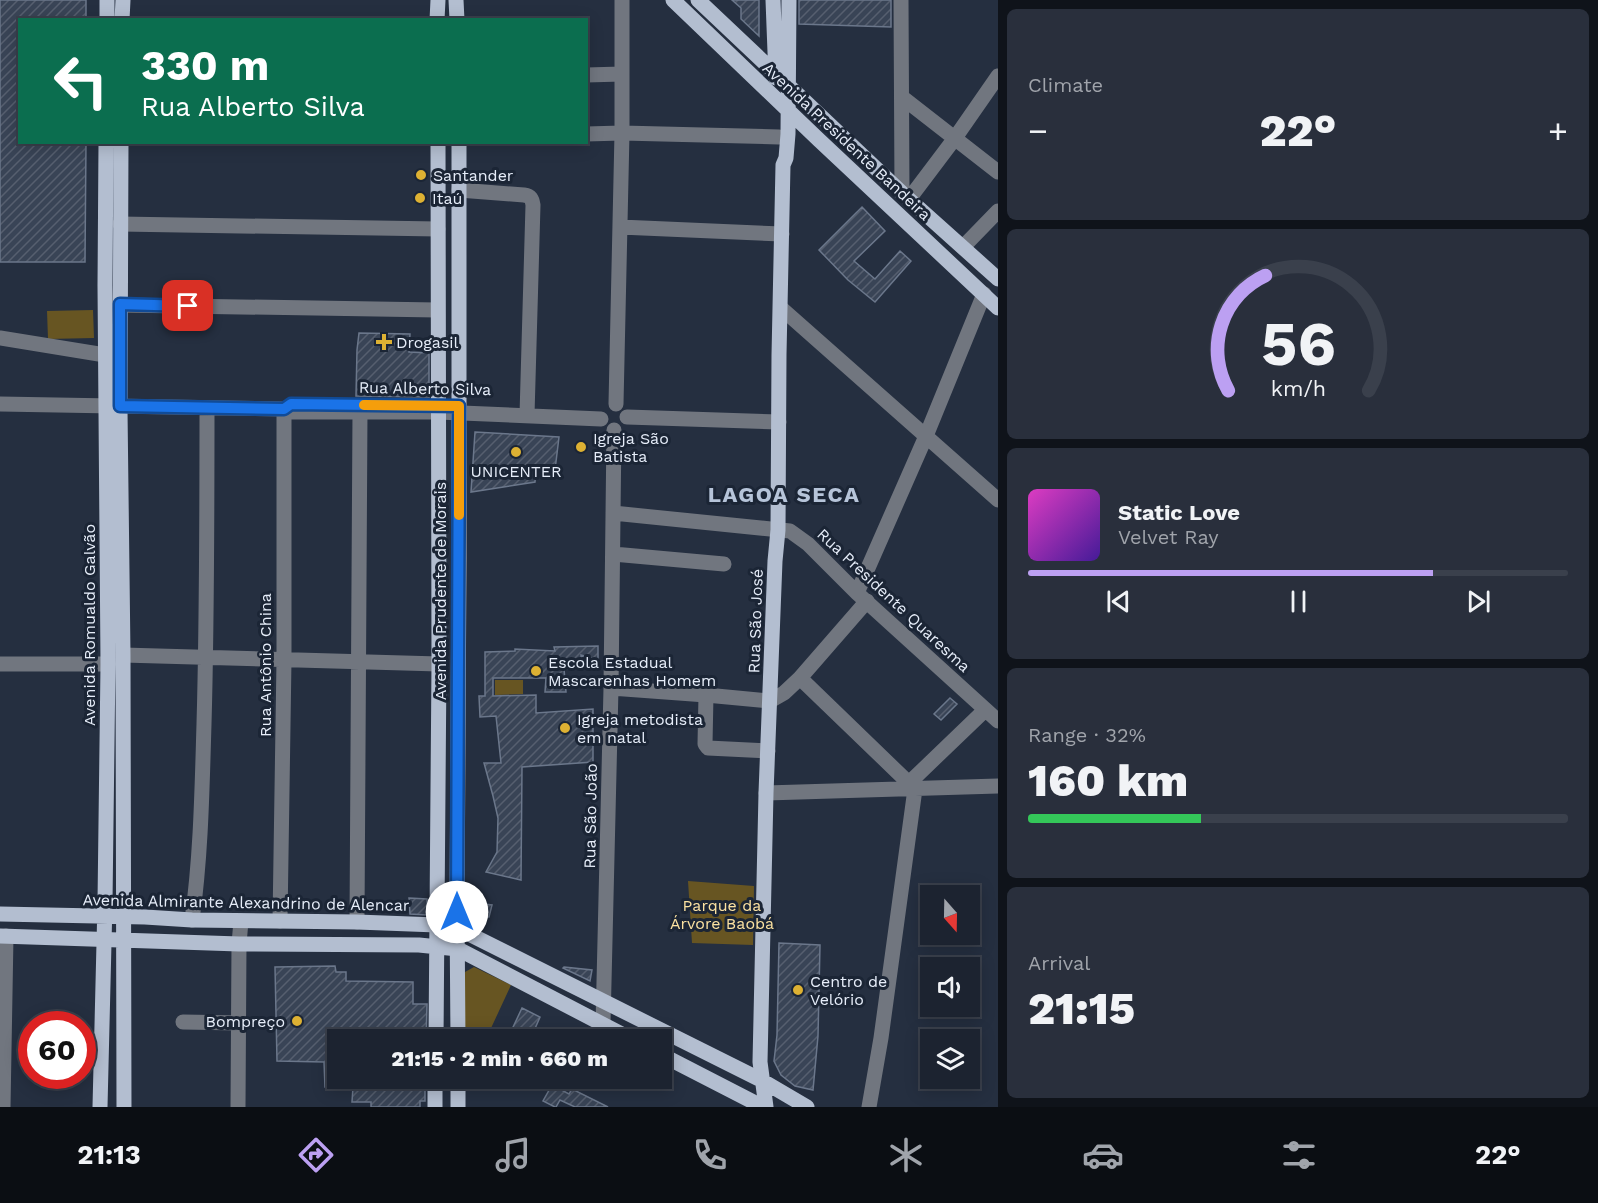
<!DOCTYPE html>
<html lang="en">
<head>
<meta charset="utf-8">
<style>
	body { margin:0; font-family:"Work Sans",sans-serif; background:#292f3c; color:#f1f3f6; height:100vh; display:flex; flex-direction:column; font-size:22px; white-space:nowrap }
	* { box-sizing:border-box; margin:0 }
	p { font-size:20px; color:#a0a4ab }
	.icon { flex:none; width:33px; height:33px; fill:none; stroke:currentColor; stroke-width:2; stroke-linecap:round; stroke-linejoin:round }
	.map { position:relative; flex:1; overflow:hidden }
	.details { display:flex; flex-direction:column; gap:9px; padding:9px; background:#0f131a; width:600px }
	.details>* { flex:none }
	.guide { position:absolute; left:18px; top:18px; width:570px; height:126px; border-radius:0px; box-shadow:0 3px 15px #0003,0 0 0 2px #3a404c; background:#0b6e4f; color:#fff; overflow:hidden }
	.needle { width:39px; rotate:160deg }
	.buttons { position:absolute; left:920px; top:885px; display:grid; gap:12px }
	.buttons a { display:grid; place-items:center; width:60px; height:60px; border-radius:0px; background:#1c2330; box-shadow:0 3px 15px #0003,0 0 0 2px #3a404c; font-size:30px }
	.speed { position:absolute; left:18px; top:1011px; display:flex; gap:12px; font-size:30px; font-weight:700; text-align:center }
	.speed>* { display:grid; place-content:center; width:78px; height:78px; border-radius:50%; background:#1c2330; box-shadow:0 3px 15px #0003,0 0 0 2px #3a404c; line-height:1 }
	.speed .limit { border:9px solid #d22; background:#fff; color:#111 }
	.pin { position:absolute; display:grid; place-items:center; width:51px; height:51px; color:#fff; margin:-26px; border-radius:12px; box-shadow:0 3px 9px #0006 }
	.me { position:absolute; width:66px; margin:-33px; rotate:0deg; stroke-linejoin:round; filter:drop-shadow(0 0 4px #0008) }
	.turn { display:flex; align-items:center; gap:21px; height:126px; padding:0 24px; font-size:27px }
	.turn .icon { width:78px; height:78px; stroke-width:2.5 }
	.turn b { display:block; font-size:42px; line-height:51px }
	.big { font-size:45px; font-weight:800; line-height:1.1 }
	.details .widget { flex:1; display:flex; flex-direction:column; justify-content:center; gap:9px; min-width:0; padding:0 21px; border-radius:9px; background:#292f3c }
	.details .dial { align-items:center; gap:0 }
	.dial svg { height:156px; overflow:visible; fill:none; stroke:#3a404c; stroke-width:7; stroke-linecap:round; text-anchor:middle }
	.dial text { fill:#f1f3f6; stroke:none }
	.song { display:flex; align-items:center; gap:18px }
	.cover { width:72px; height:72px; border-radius:9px; background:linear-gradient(135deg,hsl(310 70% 55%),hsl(260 70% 35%)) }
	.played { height:6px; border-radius:3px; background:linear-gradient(90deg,#bca0f2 75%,#3a404c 75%) }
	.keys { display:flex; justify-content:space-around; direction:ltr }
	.heat { display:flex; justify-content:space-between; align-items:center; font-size:33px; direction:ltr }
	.charge { height:9px; border-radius:4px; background:linear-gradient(90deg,#34c759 32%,#3a404c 0) }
	.trip { position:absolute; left:327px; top:1029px; width:345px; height:60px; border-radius:0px; background:#1c2330; box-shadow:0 3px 15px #0003,0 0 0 2px #3a404c; font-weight:800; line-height:60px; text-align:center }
	.tabs { display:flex; height:96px; justify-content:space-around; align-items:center; background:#0b0e13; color:#a0a4ab }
	.tabs .icon { width:42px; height:42px }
	.tabs .on { color:#bca0f2 }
	.tabs b { font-size:27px; color:#f1f3f6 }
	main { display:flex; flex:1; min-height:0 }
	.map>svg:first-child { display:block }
	.park { fill:#675522 }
	.building { fill:url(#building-hatch); stroke:#6b778b; stroke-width:1.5 }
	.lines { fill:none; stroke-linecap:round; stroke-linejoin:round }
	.minor { stroke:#71767f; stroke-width:15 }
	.major { stroke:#b3bed0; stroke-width:15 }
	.route-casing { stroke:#114b97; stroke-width:15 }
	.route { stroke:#1a73e8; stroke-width:10 }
	.slow { stroke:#f59e0b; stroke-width:10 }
	.poi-dot { fill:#ddb133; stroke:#1b2535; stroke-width:2 }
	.labels { text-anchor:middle; stroke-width:6; stroke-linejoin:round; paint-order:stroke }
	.street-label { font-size:16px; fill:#e6edf9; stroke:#1b2535 }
	.poi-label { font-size:16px; fill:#e6edf9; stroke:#1b2535; text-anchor:start }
	.park-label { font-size:16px; fill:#fce2a1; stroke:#1b2535 }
	.district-label { font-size:22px; font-weight:bold; letter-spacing:1.5px; fill:#b6c4d9; stroke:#1b2535 }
</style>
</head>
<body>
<main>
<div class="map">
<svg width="998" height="1107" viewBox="0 0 998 1107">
	<defs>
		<pattern id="building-hatch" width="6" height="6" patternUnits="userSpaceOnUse" patternTransform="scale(1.5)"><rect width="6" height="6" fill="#394456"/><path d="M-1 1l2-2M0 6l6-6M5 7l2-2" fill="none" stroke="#565f6f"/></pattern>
	</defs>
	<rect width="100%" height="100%" fill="#252f40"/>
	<path class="park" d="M93,310L94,338L48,339L47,311Z
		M495,680H523V694L495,695Z
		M688,881L754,886L753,945L692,943Z
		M474,967L511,985L486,1039L463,1040L464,977L465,972Z"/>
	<path class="building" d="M0,0H86V20H20V142H86L85,262H0Z
		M732,0H759V36L741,19V8Z
		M799,0H891V27L799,24Z
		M862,207L885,231L854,261L875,279L900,251L911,261L875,302L848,280L819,250Z
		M359,333L410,334L409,352L429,353V397L356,396L357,350Z
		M475,432L559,437L555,470L536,467L535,482L471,492Z
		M598,646V660L581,655L582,668L564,669L566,692H545L546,678H493V696L536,695V713L593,709V762L522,767L521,880L486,872L497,852L498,818L493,796L484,763H501L496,716L480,717L479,696H485V652L515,651V649L555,651L554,647Z
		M950,698L957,704L941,720L934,714Z
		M409,898L427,899V915L410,914Z
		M476,903L492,905L489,917L475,916Z
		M779,943L820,945L818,1036L813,1090L795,1086L781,1075L774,1061L777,1035Z
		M335,966L336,972H346V981L413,982V1004H427L426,1040H338V1078H425V1101H420V1107H371V1102H352L353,1087H325L324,1062L277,1061L275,967Z
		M564,967L592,970L590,981L563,968Z
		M522,1008L540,1017L530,1040H507Z
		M552,1085L569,1094L572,1089L608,1107H575L560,1100L556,1107H555L543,1101Z"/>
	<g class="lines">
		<path class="minor" d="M901,0L902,193
			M586,75L622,74
			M903,98L998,172
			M586,134L622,133L779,137
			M459,190L524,195C531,196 532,199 533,205L527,415
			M909,199L955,138L998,76
			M120,224L438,229
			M620,227L782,234
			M963,247L998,211
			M120,305L437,310
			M781,308L998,500
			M0,338L105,355
			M0,404L284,409L291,412H438L601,419
			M616,404L622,133V0
			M627,417L779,422
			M613,513L790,531L808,544L857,593L998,721
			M613,554L724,564
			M857,593L926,436L984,294
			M123,655L439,664
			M0,664H108
			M800,678L915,789L881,1038L869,1107
			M611,688L706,695L770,701L784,693L800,678L867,601
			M706,695L705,744L708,748L768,751
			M909,783L985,710
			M766,793L998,786
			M192,920C201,855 202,790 204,724C207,619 207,513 207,408
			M280,921L284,660V409
			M357,922L360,411
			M183,1022L239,1023
			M603,1024L611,688L614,430
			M3,1107L6,936
			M238,1107L239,944L241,921"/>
		<path class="major" d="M456,0L457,20
			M673,0L819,140L998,308
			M698,0L902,193L998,279
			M773,0L776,78
			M107,20V0
			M122,20L123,0
			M437,20L438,0
			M121,142L120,410L123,655L124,1107
			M0,914L145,917L192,920L357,922L437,925L457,928L761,1080L807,1107
			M0,936L239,944L419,945L458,949L633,1040
			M436,1040L439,664L438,142
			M458,1040L457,912L459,559V142
			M662,1055L763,1107
			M100,1107L105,902L108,664L105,286L106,142
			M435,1107V1078
			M458,1107V1078
			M766,1107L760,1062L766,793L775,561L778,530L779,355L783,165L786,158L788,134L789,0"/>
	</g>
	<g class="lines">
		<g class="route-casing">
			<path id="route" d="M188,306L120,304V406L284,409L291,404L459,406L457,912"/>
		</g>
		<use href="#route" class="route"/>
		<path class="slow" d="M364,405L459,406V515"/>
	</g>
	<g class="poi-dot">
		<circle cx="421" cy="175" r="6"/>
		<circle cx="420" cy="198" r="6"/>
		<path d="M381 333h6v6h6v6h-6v6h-6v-6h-6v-6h6z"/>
		<circle cx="581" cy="447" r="6"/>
		<circle cx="516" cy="452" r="6"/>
		<circle cx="536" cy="671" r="6"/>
		<circle cx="565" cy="728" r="6"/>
		<circle cx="798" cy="990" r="6"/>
		<circle cx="297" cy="1021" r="6"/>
	</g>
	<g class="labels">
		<g class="street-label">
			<text transform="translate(847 141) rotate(43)" y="6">Avenida Presidente Bandeira</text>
			<text transform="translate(425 388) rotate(1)" y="6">Rua Alberto Silva</text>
			<text transform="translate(440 591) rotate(-90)" y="6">Avenida Prudente de Morais</text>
			<text transform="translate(894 600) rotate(43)" y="6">Rua Presidente Quaresma</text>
			<text transform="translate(755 621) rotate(-88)" y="6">Rua São José</text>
			<text transform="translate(89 625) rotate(-90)" y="6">Avenida Romualdo Galvão</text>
			<text transform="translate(265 665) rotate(-90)" y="6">Rua Antônio China</text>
			<text transform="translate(590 816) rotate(-89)" y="6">Rua São João</text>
			<text transform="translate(246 902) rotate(1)" y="6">Avenida Almirante Alexandrino de Alencar</text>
		</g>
		<g class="poi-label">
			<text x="433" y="181">Santander</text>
			<text x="432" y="204">Itaú</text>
			<text x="396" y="348">Drogasil</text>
			<text x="593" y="444">Igreja São<tspan x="593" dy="18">Batista</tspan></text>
			<text x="516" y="477" text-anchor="middle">UNICENTER</text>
			<text x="548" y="668">Escola Estadual<tspan x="548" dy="18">Mascarenhas Homem</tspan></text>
			<text x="577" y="725">Igreja metodista<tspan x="577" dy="18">em natal</tspan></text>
			<text x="810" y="987">Centro de<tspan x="810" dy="18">Velório</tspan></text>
			<text x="285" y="1027" text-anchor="end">Bompreço</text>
		</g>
		<g class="park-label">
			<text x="722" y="911">Parque da<tspan x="722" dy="18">Árvore Baobá</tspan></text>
		</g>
		<g class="district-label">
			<text x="784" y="502">LAGOA SECA</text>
		</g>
	</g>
</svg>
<div class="buttons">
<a><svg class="needle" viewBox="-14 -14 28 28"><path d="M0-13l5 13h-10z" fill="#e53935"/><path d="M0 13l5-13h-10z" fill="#a0a4ab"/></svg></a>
<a><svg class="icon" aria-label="sound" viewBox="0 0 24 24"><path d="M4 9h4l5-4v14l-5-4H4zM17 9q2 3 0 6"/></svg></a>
<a><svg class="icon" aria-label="layers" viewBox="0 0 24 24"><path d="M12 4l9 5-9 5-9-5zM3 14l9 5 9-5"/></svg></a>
</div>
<div class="speed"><div class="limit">60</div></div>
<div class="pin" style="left:188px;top:306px;background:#d93025"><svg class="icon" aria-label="arrive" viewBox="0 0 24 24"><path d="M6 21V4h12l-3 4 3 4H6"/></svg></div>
<svg class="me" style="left:457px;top:912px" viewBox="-20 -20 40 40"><circle r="19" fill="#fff"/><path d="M0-13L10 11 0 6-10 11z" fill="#1a73e8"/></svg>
<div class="trip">21:15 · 2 min · 660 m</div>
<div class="guide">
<div class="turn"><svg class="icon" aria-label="left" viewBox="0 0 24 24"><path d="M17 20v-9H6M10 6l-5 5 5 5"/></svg><div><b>330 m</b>Rua Alberto Silva</div></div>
</div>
</div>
<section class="details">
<div class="widget"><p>Climate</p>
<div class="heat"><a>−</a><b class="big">22°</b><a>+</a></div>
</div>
<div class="widget dial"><svg viewBox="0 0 100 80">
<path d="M14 69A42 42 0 1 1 86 69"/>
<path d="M14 69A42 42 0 0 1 33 10" stroke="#bca0f2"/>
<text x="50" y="56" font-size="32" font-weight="700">56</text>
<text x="50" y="72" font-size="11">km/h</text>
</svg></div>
<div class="widget">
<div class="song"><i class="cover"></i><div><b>Static Love</b><p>Velvet Ray</p></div></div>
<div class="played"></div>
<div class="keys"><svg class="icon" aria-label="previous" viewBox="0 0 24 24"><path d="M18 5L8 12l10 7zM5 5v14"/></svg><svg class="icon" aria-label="pause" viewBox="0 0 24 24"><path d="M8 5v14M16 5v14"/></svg><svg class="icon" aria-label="next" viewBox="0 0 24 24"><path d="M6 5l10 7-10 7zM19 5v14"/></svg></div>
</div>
<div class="widget"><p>Range · 32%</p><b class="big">160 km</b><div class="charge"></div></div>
<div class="widget"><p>Arrival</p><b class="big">21:15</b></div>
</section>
</main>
<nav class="tabs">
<b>21:13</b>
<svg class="icon on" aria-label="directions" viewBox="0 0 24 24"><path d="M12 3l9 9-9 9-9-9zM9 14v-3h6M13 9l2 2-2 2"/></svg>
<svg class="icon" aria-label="music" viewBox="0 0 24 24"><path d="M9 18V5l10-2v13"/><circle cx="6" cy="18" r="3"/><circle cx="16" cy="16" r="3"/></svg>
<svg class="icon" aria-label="phone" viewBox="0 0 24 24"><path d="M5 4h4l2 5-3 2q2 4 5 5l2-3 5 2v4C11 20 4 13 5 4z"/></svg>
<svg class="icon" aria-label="climate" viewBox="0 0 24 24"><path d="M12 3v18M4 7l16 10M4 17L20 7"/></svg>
<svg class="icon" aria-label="car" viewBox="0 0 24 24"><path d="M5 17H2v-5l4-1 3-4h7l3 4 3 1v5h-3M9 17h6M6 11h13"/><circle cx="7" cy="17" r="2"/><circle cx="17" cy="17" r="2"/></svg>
<svg class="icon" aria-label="filters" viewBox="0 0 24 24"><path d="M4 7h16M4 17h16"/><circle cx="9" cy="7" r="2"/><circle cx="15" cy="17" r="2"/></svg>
<b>22°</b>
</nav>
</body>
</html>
